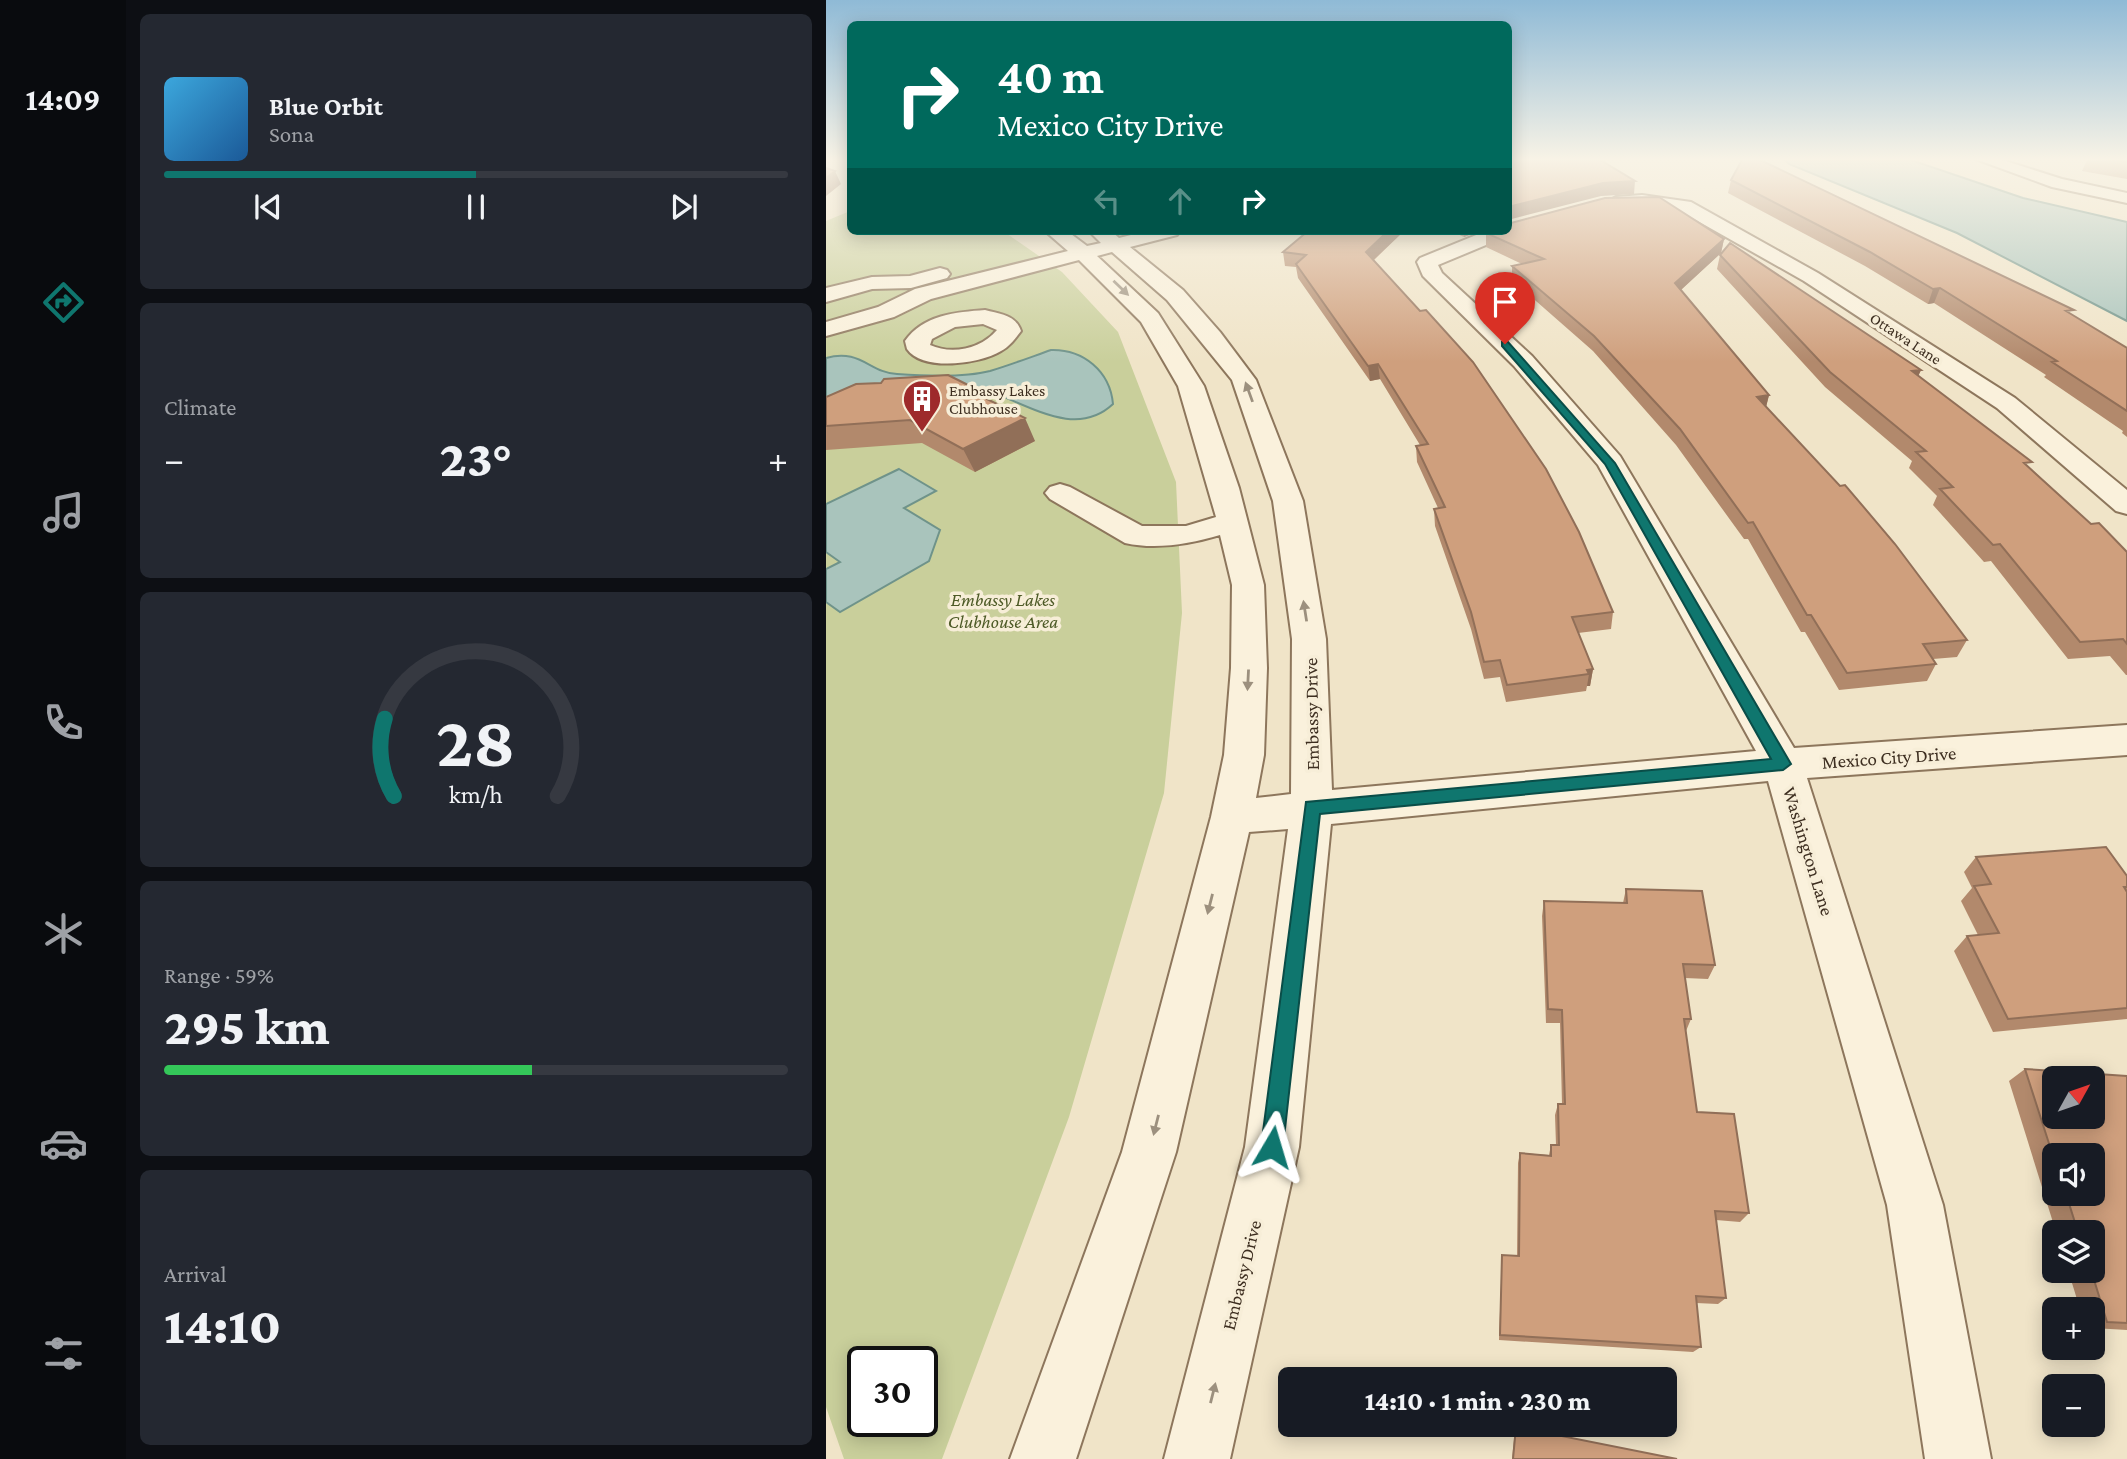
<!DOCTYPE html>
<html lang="en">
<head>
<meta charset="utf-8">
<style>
	body { margin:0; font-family:"Crimson Pro",serif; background:#242831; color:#f1f3f6; height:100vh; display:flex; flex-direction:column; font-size:26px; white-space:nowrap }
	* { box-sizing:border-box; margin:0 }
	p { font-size:23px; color:#9ea1a6 }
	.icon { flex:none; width:38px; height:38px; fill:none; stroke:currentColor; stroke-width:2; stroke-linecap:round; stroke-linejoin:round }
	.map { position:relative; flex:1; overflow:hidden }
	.panel { display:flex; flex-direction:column; gap:14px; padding:14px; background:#0d0f14; width:700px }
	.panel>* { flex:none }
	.hud { position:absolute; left:21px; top:21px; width:665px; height:214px; border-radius:10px; box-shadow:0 4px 18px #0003; background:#00695c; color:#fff; overflow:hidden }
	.needle { width:46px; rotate:50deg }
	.fabs { position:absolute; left:1216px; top:1066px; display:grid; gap:14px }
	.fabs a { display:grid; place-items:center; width:63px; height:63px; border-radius:10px; background:#171b24; box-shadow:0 4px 18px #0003; font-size:35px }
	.speed { position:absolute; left:21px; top:1346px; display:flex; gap:14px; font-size:35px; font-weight:700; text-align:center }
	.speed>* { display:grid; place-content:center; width:91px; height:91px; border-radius:50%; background:#171b24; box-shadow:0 4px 18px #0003; line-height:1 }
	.speed .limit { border:4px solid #111; border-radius:10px; background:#fff; color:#111 }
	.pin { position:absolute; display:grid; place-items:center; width:60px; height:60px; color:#fff; margin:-72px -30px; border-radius:50% 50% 50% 0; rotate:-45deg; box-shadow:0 0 7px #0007 }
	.pin .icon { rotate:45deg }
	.me { position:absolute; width:77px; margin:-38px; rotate:7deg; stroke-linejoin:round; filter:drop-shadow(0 0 5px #0008) }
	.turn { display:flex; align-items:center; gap:24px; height:147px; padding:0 35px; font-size:32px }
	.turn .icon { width:91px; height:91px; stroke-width:2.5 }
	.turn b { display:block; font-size:49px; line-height:60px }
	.lanes { display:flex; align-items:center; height:66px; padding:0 35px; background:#0003; justify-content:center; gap:35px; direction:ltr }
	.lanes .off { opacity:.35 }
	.big { font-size:52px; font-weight:800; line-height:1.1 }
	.panel .widget { flex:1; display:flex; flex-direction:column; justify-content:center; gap:10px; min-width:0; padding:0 24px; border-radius:10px; background:#242831 }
	.panel .dial { align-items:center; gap:0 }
	.dial svg { height:182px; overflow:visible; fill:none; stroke:#363941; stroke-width:7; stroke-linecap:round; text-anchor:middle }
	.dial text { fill:#f1f3f6; stroke:none }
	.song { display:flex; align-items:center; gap:21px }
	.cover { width:84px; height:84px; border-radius:10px; background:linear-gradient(135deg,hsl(200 70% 55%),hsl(210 70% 35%)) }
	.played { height:7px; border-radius:4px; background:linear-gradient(90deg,#0f766e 50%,#363941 50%) }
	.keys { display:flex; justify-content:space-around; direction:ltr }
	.heat { display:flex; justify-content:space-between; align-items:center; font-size:38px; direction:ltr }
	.charge { height:10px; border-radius:5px; background:linear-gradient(90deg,#34c759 59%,#363941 0) }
	.trip { position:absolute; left:452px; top:1367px; width:399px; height:70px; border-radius:10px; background:#171b24; box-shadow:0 4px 18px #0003; font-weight:800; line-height:70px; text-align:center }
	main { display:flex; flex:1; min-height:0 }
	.menu { display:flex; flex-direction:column; width:126px; justify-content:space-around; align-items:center; background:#090b0e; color:#9ea1a6 }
	.menu .icon { width:49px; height:49px }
	.menu .active { color:#0f766e }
	.menu b { font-size:32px; color:#f1f3f6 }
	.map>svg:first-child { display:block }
	.green { fill:#c9cf9b; fill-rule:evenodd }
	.water { fill:#a9c4bc; stroke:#6f938a; stroke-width:2 }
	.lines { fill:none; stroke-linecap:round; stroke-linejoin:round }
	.minor-casing { stroke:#8d765c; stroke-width:4 }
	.minor { fill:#faf1dc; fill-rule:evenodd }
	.wall { fill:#b2896c; fill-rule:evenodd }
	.shaded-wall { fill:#916f58 }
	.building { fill:#cf9f7d; stroke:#916f58; stroke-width:2; fill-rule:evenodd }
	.oneway { fill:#9c907e }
	.route { fill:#0f766e; stroke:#0a4d48; stroke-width:2 }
	.labels { text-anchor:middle; stroke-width:7; stroke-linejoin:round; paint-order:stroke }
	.far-street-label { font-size:16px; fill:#3d2e20; stroke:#f7eed8 }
	.far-poi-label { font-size:16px; fill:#3d2e20; stroke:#f7eed8; text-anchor:start }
	.park-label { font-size:19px; font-style:italic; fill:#4d5a26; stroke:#f7eed8 }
	.street-label { font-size:19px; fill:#3d2e20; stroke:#f7eed8 }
</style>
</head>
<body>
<main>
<nav class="menu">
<b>14:09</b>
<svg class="icon active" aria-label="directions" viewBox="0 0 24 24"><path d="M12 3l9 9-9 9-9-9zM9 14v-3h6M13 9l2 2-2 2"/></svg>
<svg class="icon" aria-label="music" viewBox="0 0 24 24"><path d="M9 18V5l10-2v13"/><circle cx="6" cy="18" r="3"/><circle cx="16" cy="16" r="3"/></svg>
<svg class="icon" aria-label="phone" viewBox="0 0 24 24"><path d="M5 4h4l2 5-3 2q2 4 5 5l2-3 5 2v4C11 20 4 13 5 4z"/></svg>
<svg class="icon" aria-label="climate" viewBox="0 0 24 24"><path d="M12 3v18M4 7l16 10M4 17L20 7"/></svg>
<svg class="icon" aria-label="car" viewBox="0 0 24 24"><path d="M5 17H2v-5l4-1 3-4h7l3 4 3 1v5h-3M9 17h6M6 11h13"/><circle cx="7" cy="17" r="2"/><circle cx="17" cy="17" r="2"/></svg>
<svg class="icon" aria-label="filters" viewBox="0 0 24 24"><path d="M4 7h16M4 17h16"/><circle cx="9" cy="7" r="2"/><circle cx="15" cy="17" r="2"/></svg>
</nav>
<section class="panel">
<div class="widget">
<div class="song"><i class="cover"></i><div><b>Blue Orbit</b><p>Sona</p></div></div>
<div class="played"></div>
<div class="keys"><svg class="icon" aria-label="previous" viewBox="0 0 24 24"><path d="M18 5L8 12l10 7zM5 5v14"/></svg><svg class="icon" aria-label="pause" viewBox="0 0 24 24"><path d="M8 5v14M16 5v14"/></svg><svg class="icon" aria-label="next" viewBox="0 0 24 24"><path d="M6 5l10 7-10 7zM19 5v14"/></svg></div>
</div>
<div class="widget"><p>Climate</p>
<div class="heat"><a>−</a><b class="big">23°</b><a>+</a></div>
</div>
<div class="widget dial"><svg viewBox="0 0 100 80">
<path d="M14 69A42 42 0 1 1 86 69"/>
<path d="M14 69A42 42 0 0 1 10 35" stroke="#0f766e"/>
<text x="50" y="56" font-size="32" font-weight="700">28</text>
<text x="50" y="72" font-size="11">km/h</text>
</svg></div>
<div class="widget"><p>Range · 59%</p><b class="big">295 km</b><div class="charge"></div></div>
<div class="widget"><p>Arrival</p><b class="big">14:10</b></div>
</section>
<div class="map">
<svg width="1301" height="1459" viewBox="0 0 1301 1459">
	<rect width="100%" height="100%" fill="#f0e4c8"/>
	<path class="green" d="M24,211V231H177L236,272L292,332L350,482L356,613L338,793L243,1117L116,1459H18L0,1407V221ZM37,1362H96V1421H37Z"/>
	<path class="water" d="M957,158H1079L1197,198L1301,222V321L1131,233L963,164Z
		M225,350C257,349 284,371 287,404C239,449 177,380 121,383C109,384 96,389 84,392C56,399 28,406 0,412V358C34,348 44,373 71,374C99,376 137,378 164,371C184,365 205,357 225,350Z
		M73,469L110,491L78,508L114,530L103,561L14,612L0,602V569L14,562L0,552V504Z"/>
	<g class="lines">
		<g class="minor-casing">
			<path id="minor" d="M1147,158H1170L1236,179L1301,193V203L1226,187Z
				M816,195L865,202L992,273L1189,398L1301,490V514L1290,511L1171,408L978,281L854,211L816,205L790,207L781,202L790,197Z
				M682,227L687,231L684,235L612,265L616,273L706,356L794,456L968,748L1301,725V755L981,778L1117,1205L1165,1459H1099L1061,1205L942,781L505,824L473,1147L404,1459H338L419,1147L462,829L423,832L350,1152L250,1459H184L296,1152L385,817L398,755L405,668L406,585L394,535C364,544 330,550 299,543L224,499L219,493L224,487L234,484L244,487L316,526H360L390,517L352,386L315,322L253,260L105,299L68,317L0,336V322L52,307L89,289L242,251L219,231H241L261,246L275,243L263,231H285L293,238L321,231H354L351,235L304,247L357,290L394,332L430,380L477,501L500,639L506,790L930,751L772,465L688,366L597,276L591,262L594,258L660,231H682ZM286,252L341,300L406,380L447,501L466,639L465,794L430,798L438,755L441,668L438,585L413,488L378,386L332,313L271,256Z
				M114,268L121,270L124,274L121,278L85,288L46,289L0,302V288L46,277L84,276Z
				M159,310C174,314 190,315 195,331C189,339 184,346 175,351C154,364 97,372 81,349L79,341C97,315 130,312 159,310ZM157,324L171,330C155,349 126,355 104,345L106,339L129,327Z"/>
		</g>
		<use href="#minor" class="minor"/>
	</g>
	<path class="wall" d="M1262,158H1301V179L1256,171Z
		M905,180L1245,314L1301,348V437L1296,433L1297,431L1218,377L1220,375L1108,303L1102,304L1039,266L902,193Z
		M482,231H578L548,260L787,612L785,629L752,633L767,669L764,686H761L760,691L680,702L674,677L658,679L645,629L609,526L608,509L612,508L591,462L590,446L594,445L554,379L544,381L472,278L470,267L459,266L457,252Z
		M625,231H653L638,237Z
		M660,233L898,239L895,253L855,290L943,395L940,407L1141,640L1131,657L1107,659L1110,664L1101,681L1013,690L979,632H975L922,539H918L850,445L767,351L686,280V266L696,264L660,247Z
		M894,255L1095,370L1092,376L1203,467L1265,524L1301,552V675H1300L1284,656L1242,659L1165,561L1158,562L1107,505L1111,496L1083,468L1086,461L999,387L891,269Z
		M0,397L169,403L209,441L149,472L96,443L0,450Z
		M1150,857L1301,876V1019L1167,1032L1128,951L1141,936L1152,935L1135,901L1146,888L1138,872Z
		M800,889L889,965L882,979L859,978L865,1019L860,1031L871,1112L923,1213L914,1222L890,1220L900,1298L892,1304L870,1303L875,1347L867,1352L673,1340L676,1255L691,1256L692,1163L694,1153L723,1155L725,1145H730L729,1115L732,1104H736L734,1023H720L716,916L718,901L797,903Z
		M1199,1069L1301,1076V1330L1267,1328V1309H1254L1242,1270H1267V1232H1230L1183,1081ZM1228,1155L1267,1194H1228Z
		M690,1427L851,1459H686L689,1429Z"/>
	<path class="shaded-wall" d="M9,171L15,184L0,196V178Z
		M809,181L808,194L775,196L682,220V207L777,183Z
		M562,231H578L541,266L540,252Z
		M638,231H653L638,237Z
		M898,239L895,253L846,298L849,283Z
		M1114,288L1108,303L1102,304L1107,289Z
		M552,364L554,379L544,381L542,366Z
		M1095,370L1088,385L1086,371Z
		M943,395L939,411L931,397Z
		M199,418L209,441L149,472L137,449Z
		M767,669L764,686H761L763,674L761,670Z"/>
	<path class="building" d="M682,158H771L809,181L777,183L682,207Z
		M917,158H930L1248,310L1240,311L1301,348V411L1226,362L1231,361L1114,288L1107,289L1044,252L905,180Z
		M1276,158H1301V162Z
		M0,168L9,171L0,178Z
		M833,197L898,239L849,283L943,395L931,397L1014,486L1019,485L1069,544L1141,640L1097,644L1110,664L1021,673L985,615H981L927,522L922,523L854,429L768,336L686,266L718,259L660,233L666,231H682V224L685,223L779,198Z
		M482,231H562L540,252L594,311L600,310L647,362L720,469L753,532L787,612L746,617L767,669L761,670L763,674L681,685L674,660L658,662L645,612L608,509L619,507L590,446L602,444L552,364L542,366L470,264L480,255L457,252Z
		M904,243L1095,370L1086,371L1206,462L1198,463L1265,524L1273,523L1301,552V644L1297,639L1254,642L1174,544L1167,545L1114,489L1127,487L1090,452L1100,451L1004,372L894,255Z
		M122,375L166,397L161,399L199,418L137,449L84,420L0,426V397L30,384L55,383L58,379Z
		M1280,847L1301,876V887H1298L1301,892V1008L1182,1019L1141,936L1173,933L1148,886L1165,884L1150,857Z
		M800,889L876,891L889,965L857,964L865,1019H858L871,1112L908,1114L923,1213L889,1211L900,1298L870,1296L875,1347L674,1335L676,1255L693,1256L694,1153L725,1156V1145H733L732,1104H739L736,1010L722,1009L718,901L801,903Z
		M1199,1069L1301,1076V1323L1281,1322L1265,1270H1267V1232H1252L1240,1194H1267V1155H1228V1159ZM1228,1078H1267V1116H1228Z
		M690,1427L851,1459H687Z"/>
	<defs><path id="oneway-solid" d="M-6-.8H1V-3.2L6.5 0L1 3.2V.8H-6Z" transform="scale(1.75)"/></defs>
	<g class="oneway">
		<use href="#oneway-solid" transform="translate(295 288) rotate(44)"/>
		<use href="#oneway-solid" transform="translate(423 392) rotate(-110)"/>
		<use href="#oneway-solid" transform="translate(479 611) rotate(-99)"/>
		<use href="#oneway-solid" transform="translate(422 680) rotate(93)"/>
		<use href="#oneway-solid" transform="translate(384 904) rotate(104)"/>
		<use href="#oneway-solid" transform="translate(330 1125) rotate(104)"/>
		<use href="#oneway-solid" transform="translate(387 1393) rotate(-76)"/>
	</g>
	<linearGradient id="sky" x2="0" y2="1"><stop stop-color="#8fbad6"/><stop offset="0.44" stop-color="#f8f3e6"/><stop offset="1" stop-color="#f8f3e6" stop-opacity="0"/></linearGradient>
	<rect width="1301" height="362" fill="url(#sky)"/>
	<path class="route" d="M676,342H682L789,463L965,764L957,770L494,814L457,1147L454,1155L446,1158L438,1155L435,1147L480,802L945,759L779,464L676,346Z"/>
	<defs>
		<g id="building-pin" transform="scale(2.0125)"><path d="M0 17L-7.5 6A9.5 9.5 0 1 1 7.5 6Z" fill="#9e2a2b" stroke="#f7eed8"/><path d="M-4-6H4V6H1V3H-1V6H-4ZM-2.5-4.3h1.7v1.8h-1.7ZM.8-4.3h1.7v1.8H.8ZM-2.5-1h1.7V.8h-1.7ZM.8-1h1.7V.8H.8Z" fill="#fff"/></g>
	</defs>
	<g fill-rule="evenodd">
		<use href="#building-pin" x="96" y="399"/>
	</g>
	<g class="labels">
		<g class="far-street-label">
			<text transform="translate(1080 338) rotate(33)" y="6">Ottawa Lane</text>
		</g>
		<g class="far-poi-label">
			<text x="123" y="396">Embassy Lakes<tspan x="123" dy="18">Clubhouse</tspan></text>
		</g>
		<g class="park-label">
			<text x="177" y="606">Embassy Lakes<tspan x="177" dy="22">Clubhouse Area</tspan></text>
		</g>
		<g class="street-label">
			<text transform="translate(485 714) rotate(-91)" y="7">Embassy Drive</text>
			<text transform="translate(1063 757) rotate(-4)" y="7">Mexico City Drive</text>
			<text transform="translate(983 851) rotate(73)" y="7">Washington Lane</text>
			<text transform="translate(415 1275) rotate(-76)" y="7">Embassy Drive</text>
		</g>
	</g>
</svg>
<div class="fabs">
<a><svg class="needle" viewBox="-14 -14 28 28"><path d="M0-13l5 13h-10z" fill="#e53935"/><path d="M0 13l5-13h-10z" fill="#9ea1a6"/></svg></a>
<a><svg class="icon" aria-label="sound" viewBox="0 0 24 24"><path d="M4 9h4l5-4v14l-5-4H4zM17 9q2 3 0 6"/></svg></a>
<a><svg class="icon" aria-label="layers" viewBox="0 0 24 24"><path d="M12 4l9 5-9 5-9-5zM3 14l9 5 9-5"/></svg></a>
<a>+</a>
<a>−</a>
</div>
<div class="speed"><div class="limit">30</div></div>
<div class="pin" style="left:679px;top:344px;background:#d93025"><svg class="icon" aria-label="arrive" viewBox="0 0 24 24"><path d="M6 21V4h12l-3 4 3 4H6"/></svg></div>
<svg class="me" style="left:446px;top:1147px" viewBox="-20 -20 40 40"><path d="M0-17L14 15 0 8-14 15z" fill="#0f766e" stroke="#fff" stroke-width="4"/></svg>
<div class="trip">14:10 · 1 min · 230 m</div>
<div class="hud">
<div class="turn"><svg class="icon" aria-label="right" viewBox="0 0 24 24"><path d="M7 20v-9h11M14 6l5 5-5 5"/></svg><div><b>40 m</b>Mexico City Drive</div></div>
<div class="lanes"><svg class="icon off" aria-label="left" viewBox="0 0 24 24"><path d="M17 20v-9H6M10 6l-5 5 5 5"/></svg><svg class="icon off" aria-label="ahead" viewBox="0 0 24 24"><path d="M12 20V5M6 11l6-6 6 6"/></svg><svg class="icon" aria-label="right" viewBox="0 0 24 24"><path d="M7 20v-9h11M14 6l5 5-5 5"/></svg></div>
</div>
</div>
</main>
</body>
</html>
